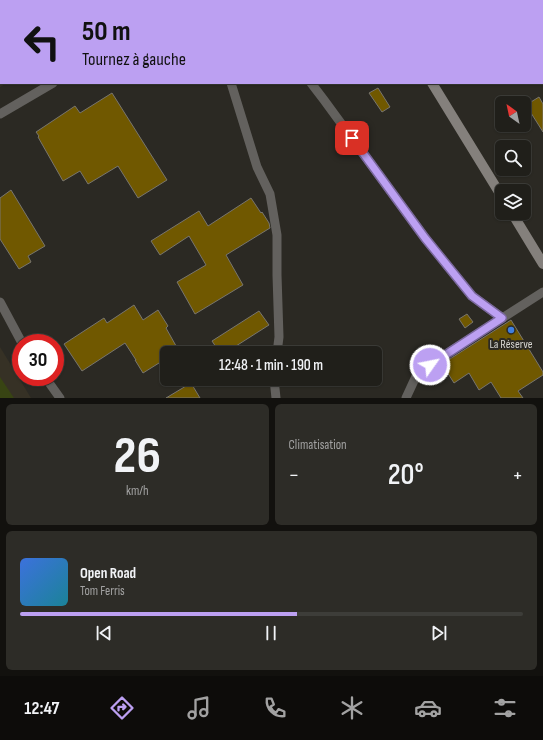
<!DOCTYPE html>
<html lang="fr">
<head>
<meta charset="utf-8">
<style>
	body { margin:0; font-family:"Sofia Sans Condensed",sans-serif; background:#2d2c27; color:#f1f3f6; height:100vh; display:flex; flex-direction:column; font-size:15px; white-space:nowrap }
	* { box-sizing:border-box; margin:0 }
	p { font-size:13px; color:#a2a2a2 }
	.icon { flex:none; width:22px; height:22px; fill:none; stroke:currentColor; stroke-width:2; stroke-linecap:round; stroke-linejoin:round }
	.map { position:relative; height:398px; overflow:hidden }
	.side { display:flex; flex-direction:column; gap:6px; padding:6px; background:#12110e; flex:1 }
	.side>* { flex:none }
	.top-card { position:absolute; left:0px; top:0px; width:543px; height:84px; box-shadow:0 1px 3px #0004,0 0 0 1px #3d3d39; background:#bca0f2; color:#111; overflow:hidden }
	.needle { width:26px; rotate:327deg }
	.buttons { position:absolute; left:495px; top:96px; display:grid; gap:8px }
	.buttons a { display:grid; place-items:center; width:36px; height:36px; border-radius:6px; background:#201f1a; box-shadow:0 1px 3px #0004,0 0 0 1px #3d3d39; font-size:20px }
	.speed { position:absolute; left:12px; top:334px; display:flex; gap:8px; font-size:20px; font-weight:700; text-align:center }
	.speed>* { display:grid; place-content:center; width:52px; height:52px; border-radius:50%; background:#201f1a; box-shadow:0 1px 3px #0004,0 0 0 1px #3d3d39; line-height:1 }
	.speed .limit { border:6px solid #d22; background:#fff; color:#111 }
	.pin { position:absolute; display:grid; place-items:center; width:34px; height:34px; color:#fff; margin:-17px; border-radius:8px; box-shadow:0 2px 6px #0006 }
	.me { position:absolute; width:44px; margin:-22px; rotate:57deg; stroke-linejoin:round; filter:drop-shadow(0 0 3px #0008) }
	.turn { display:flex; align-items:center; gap:14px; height:84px; padding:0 16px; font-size:18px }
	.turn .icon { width:52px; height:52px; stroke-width:2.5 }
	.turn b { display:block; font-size:28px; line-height:34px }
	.big { font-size:30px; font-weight:600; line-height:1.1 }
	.side .card { flex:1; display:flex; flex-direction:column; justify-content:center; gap:6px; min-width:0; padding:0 14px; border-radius:6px; background:#2d2c27 }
	.side .dial { align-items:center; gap:0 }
	.dial b { font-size:52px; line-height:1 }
	.song { display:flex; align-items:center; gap:12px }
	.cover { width:48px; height:48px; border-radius:6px; background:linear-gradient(135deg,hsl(220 70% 55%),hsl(190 70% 35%)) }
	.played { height:4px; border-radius:2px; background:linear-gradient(90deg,#bca0f2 55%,#3d3d39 55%) }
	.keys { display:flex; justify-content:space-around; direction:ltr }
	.heat { display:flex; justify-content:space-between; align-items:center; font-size:22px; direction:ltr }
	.side .tiles { flex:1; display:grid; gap:6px; grid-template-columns:1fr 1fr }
	.card:last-child { grid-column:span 2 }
	.trip { position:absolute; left:160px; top:346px; width:222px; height:40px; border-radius:6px; background:#201f1a; box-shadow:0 1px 3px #0004,0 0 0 1px #3d3d39; font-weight:600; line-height:40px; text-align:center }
	.dock { display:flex; height:64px; justify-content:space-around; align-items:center; background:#0d0c0a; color:#a2a2a2 }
	.dock .icon { width:28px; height:28px }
	.dock .selected { color:#bca0f2 }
	.dock b { font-size:18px; color:#f1f3f6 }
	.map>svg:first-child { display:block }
	.built { fill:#363125 }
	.garden { fill:#384413 }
	.building { fill:#705800; stroke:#78756e }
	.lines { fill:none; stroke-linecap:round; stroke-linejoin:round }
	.minor { stroke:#63615e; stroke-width:9 }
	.secondary { stroke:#84807c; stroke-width:10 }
	.route-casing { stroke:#7a689d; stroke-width:10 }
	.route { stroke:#bca0f2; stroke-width:7 }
	.shop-dot { fill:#3f7fe0; stroke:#2b2923; stroke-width:1.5 }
	.labels { text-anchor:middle; stroke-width:4; stroke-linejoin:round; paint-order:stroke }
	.poi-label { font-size:12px; fill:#d5d4d0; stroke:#2b2923 }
</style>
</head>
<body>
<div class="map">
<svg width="543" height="398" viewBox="0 0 543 398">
	<rect width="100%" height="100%" fill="#2b2923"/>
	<path class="built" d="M0,0H163L161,1H1V83H7L0,87Z
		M0,347L31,398H0Z"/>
	<path class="garden" d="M0,377L14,398H0Z"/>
	<path class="building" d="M378,88L390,107L382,112L369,93Z
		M112,93L167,180L138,198L118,166L88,184L80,171L63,181L38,137L39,136L36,132L75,106L80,113Z
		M539,97L543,104V132L526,105Z
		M11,190L45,246L28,256L31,262L19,269L0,239V198Z
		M251,198L261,213L262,212L269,223L270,228L226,255L243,285L195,314L177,282L206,265L189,236L160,255L151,241L199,211L208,226Z
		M134,305L143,320L158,310L168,326L166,328L180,353H167V358L143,373L135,360H136L125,343L82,371L64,344L104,318L107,323Z
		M259,311L269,325L225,353H220L212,341Z
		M467,314L473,322L465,328L459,319Z
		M511,320L543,372V375L518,391L523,398H501L491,382L479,390L469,373L454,383L442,364Z
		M191,383L200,398H166Z"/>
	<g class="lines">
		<path class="minor" d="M249,0L250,1
			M194,1L196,0
			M237,1V0
			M231,83L257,167L270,194L277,235V275L279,337L277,353
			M311,83L324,100L425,238L472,296L502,318
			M0,114L53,83
			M0,302L22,343
			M45,377L60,398
			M274,379L276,398
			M406,398L418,372L543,292"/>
		<path class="secondary" d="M382,0V1
			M432,83L502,197
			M512,213L543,264"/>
	</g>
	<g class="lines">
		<g class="route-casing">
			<path id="route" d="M352,138L425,238L472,296L502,318L430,365"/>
		</g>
		<use href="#route" class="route"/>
	</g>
	<circle class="shop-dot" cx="511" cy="330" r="4"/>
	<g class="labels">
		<g class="poi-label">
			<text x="511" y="348">La Réserve</text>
		</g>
	</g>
</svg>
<div class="buttons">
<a><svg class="needle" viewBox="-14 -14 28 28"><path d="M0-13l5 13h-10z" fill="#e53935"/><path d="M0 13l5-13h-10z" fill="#a2a2a2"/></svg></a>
<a><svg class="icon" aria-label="search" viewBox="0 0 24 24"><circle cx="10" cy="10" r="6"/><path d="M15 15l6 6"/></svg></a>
<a><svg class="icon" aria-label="layers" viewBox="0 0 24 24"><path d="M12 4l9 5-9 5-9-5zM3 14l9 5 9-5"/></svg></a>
</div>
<div class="speed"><div class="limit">30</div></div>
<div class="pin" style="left:352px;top:138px;background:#d93025"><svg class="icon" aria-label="arrive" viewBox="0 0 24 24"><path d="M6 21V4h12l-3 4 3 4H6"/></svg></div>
<svg class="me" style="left:430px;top:365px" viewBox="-20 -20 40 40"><circle r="17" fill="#bca0f2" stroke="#fff" stroke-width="3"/><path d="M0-11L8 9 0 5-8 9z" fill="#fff"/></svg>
<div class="trip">12:48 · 1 min · 190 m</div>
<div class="top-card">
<div class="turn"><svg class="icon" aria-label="left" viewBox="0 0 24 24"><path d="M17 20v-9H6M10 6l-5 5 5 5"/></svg><div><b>50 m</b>Tournez à gauche</div></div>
</div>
</div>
<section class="side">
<div class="tiles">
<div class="card dial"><b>26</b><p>km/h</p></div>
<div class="card"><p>Climatisation</p>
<div class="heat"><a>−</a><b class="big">20°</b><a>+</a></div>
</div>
<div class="card">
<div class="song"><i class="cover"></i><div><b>Open Road</b><p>Tom Ferris</p></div></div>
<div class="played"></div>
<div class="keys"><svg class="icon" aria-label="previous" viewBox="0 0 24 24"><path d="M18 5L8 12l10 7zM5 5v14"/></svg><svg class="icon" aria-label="pause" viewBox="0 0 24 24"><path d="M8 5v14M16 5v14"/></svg><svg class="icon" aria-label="next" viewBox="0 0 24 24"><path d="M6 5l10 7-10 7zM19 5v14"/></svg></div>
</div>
</div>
</section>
<nav class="dock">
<b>12:47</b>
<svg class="icon selected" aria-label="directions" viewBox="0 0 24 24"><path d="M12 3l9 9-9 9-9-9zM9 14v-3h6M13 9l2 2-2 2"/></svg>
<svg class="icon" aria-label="music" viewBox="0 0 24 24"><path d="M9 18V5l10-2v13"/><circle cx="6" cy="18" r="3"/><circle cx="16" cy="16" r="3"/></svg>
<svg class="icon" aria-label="phone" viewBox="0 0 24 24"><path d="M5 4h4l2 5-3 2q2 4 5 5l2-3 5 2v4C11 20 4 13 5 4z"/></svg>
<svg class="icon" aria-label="climate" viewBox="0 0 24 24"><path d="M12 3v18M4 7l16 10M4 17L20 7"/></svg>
<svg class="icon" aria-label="car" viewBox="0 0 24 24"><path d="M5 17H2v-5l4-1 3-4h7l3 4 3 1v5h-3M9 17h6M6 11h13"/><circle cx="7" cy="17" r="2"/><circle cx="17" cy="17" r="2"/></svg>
<svg class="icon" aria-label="filters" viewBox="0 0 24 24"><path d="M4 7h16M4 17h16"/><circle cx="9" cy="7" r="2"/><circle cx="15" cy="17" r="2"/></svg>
</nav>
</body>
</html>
